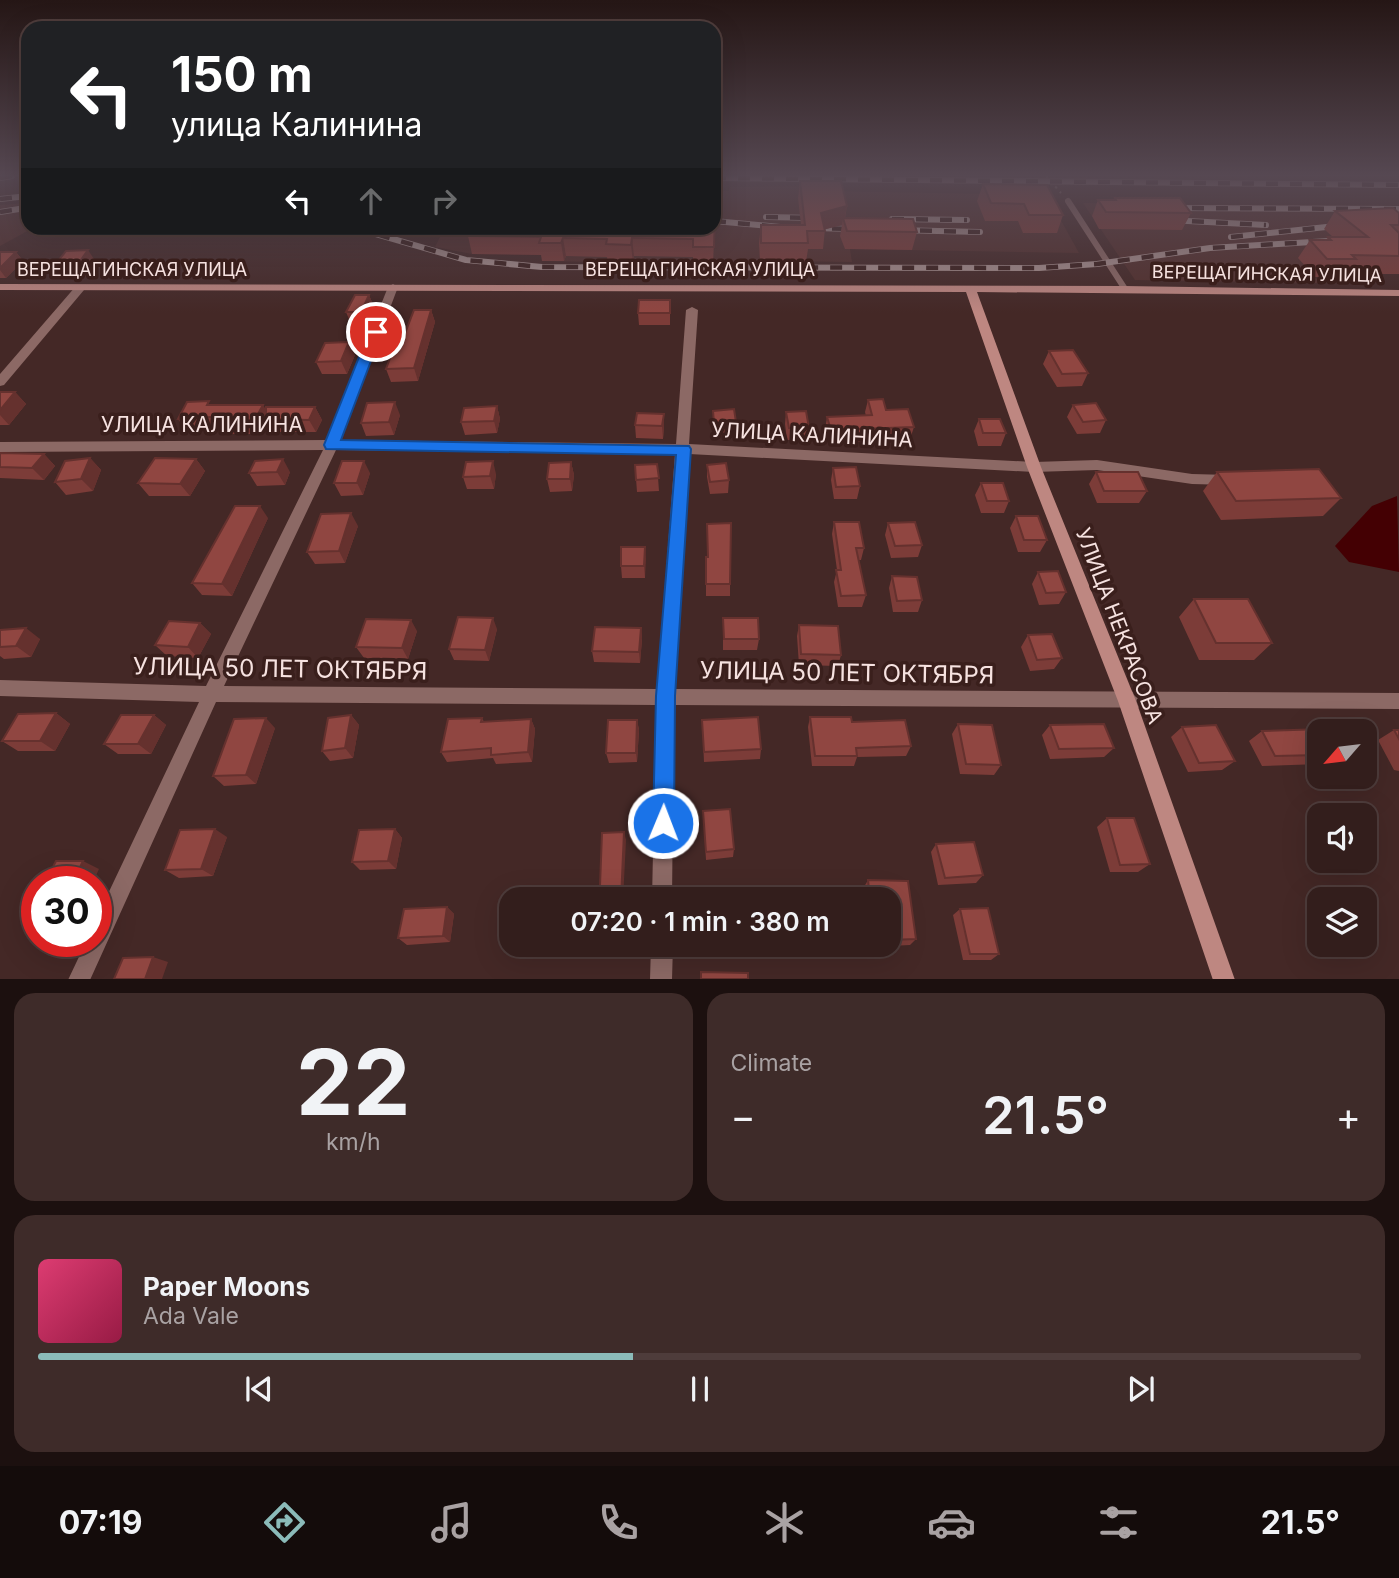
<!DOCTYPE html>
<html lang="en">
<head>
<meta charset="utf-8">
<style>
	body { margin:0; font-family:Inter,sans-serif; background:#3e2b29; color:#f1f3f6; height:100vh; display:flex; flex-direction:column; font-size:26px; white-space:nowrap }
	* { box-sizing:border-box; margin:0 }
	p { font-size:23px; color:#a9a2a3 }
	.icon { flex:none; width:38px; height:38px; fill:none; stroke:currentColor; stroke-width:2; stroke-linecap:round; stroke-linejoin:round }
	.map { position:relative; height:979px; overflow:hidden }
	.sheet { display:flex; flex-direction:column; gap:14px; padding:14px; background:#1c100f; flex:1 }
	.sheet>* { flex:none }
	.top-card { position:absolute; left:21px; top:21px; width:700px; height:214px; border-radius:21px; box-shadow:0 7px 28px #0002,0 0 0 2px #4e3c3b; background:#202124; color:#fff; overflow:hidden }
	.needle { width:46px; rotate:242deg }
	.controls { position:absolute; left:1307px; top:719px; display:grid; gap:14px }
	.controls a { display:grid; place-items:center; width:70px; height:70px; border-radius:14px; background:#331e1c; box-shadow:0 7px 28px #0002,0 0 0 2px #4e3c3b; font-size:35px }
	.speed { position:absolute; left:21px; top:866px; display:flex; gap:14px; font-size:35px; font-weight:700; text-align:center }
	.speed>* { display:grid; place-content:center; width:91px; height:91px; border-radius:50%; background:#331e1c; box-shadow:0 7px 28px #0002,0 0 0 2px #4e3c3b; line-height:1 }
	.speed .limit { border:10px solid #d22; background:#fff; color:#111 }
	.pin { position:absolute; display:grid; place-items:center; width:60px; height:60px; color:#fff; margin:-30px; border:4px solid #fff; border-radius:50%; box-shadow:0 2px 7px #0007 }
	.me { position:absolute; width:77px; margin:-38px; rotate:1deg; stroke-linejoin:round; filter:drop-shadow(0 0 5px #0008) }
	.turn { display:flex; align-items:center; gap:24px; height:147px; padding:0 35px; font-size:32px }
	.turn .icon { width:91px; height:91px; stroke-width:2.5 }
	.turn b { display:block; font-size:49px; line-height:60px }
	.lanes { display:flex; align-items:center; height:66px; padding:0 35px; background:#0003; justify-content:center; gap:35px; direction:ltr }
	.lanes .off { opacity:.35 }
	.big { font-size:52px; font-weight:600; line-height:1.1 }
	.sheet .widget { flex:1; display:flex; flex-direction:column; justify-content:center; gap:10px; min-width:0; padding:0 24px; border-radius:21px; background:#3e2b29 }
	.sheet .dial { align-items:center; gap:0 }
	.dial b { font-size:91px; line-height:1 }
	.song { display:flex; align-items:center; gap:21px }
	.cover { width:84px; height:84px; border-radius:10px; background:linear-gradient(135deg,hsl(340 70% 55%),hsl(340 70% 35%)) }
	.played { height:7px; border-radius:4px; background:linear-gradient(90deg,#8bbbb9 45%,#4e3c3b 45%) }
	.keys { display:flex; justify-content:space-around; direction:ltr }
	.heat { display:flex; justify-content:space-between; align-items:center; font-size:38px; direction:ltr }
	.sheet .tiles { flex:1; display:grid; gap:14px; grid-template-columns:1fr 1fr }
	.widget:last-child { grid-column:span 2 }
	.trip { position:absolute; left:499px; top:887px; width:402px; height:70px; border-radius:21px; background:#331e1c; box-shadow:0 7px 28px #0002,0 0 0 2px #4e3c3b; font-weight:600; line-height:70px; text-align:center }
	.menu { display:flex; height:112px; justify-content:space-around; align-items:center; background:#140c0b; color:#a9a2a3 }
	.menu .icon { width:49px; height:49px }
	.menu .on { color:#8bbbb9 }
	.menu b { font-size:32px; color:#f1f3f6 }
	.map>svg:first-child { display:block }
	.built { fill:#522f2c }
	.water { fill:#440003 }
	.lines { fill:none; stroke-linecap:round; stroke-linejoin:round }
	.path { stroke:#876e6c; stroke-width:2; stroke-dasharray:2.5 4.5; stroke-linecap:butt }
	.lane { stroke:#8c6965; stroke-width:6 }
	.street { fill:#8c6965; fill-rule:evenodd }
	.secondary { fill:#be8781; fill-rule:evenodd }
	.rail-casing { stroke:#a99290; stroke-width:6 }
	.rail { stroke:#3a1f1c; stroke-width:4.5; stroke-dasharray:12; stroke-linecap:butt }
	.wall { fill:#7c3c38 }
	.shaded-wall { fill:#65312e }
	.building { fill:#904641; stroke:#65312e; stroke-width:2 }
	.route { fill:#1a73e8; stroke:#114b97; stroke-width:2 }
	.labels { text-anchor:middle; stroke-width:7; stroke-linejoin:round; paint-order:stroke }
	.far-street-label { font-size:18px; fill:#f6e2e0; stroke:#3a1f1c }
	.street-label { font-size:21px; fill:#f6e2e0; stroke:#3a1f1c }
	.near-street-label { font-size:24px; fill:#f6e2e0; stroke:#3a1f1c }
</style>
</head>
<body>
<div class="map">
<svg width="1399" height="980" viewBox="0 0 1399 980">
	<rect width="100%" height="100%" fill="#442826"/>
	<path class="built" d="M787,186L821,187L823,191L1047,195L1079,253L850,249L852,262L777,261L776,265L542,261L543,255L472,254L435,247L440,237L385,228H714V191H729L730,187Z
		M28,203V228H33L0,246V205Z
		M1083,203L1399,207V274L1340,273L1342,278L1315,277L1320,283L1135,280Z"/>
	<path class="water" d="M1397,496L1399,572L1349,562L1335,546L1372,506Z"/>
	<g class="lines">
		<path class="path" d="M1046,176L1061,193"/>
		<path class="lane" d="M1068,201L1125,289"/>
		<path class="street" d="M393,284L398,287L340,440L676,444L686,310L692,307L698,310L689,444L1034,462L1097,460L1192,474L1229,475L1236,480L1229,485L1192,484L1097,470L1034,472L689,454L674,689L1399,693V709L674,705L672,900H652L656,705L216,702L90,980H68L86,942H96V919L199,702L0,696V680L206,686L323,450L0,452V442L327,440L388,287ZM336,450L675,454L657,689L224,686Z
			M80,285L85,288L84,290L4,385L0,386V374L76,286Z
			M651,945H673L672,980H650Z"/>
		<path class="secondary" d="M0,284L1125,286L1399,290V296L977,292L1041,467L1136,701L1235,980H1213L1118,701L1027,467L966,292L0,290Z"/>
		<g class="rail-casing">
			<path id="rail" d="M0,178L12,176
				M714,178L1399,185
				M0,199L28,196
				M1168,208L1399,209
				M0,212L19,209
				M766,217L819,218
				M892,219L967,220
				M1168,220L1266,225
				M714,221L780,227
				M355,228L466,260L542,267L1039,268L1097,264L1210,248L1329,241
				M808,228L861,229
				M896,230L980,232
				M1231,237L1345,225"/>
		</g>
		<use href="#rail" class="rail"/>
	</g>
	<path class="wall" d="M800,181L847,206L845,218L917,232L912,250L845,249L840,236L842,225L825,229L823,249H808L806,262L760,261L759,243L761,225H801L798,198Z
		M983,184L1063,215L1057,233H1023L1018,221H985L977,201Z
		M1115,198L1191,213L1182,230L1099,229L1092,216L1098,200H1114Z
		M1335,211L1399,213V274H1345L1342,278L1315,277L1298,258L1310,240H1326L1328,237H1333L1324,229Z
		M715,216L713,265H693V257L634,256L633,263H608L607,257L566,256L564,261H542L541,255L472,254L468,236Z
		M0,252H16L23,261L6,278H0Z
		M96,262L86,276L64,278L55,265Z
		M369,295L374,307L366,324H351L346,312Z
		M670,300V325H639L638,313Z
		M431,310L435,322L418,381L391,382L386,369L402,341Z
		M1049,351L1088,373L1082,386L1057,387L1043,364Z
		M355,355L347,374H322L316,362Z
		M0,392H15L26,404L9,425H0Z
		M868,400L914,427L910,439L829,443L825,430L827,417L866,416L865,412Z
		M212,405H263L266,411L315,407L322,420L316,432H273L268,422L262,434H231L228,429L186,431L178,419Z
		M1073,405L1106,420L1100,433L1077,434L1067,417Z
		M497,406L500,419L497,433L465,435L461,422Z
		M713,411L736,422V435L714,436L713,423Z
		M786,412L809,428L807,440H787L785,424Z
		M664,414V426L663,439L636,438L635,425Z
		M400,415L394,435L366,436L361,423Z
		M979,419L1006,433L1001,446H978L974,431Z
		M0,453L44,454L55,466L44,480L0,478Z
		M90,458L101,470L93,491L66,495L55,482Z
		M196,459L205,471L190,496H149L138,483Z
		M571,462L574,475L572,491L550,492L547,479Z
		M657,464L659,491L637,492L635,465Z
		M707,465L729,480L728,493L710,494L707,477Z
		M833,468L860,486L857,499H834L831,480Z
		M290,472L285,485L257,486L249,473Z
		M1096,472L1147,491L1139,503H1097L1089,484Z
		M1217,472L1341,498L1323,516L1221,520L1203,491Z
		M370,473L363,495L341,496L334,483Z
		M496,474L494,489H467L463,477Z
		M981,483L1009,501L1004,513H981L975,495Z
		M1016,516L1047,540L1040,552H1018L1010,528Z
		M268,518L232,596L202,595L192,583Z
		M834,522L864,548L861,560H859L866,595L862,607H838L834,582L837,570L832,534Z
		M888,523L922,545L918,557L891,558L885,535Z
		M707,524L730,584V596H706V557H708Z
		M358,526L345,563L315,564L307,552Z
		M645,547V578H622L621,566Z
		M1038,572L1066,592L1059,604L1039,605L1032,584Z
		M892,576L922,600L918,612H893L889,588Z
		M1194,599L1272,643L1254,660H1199L1179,617Z
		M723,618L759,639L757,650H723Z
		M200,623L211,634L198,658L167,656L155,645Z
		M799,625L841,655L838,666L799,665L797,636Z
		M641,628L642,639L640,663L594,662L592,651Z
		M497,629L489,661L454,660L449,649Z
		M0,630L40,639L31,657L4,659L0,656Z
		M417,631L408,659L364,658L356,647Z
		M1028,635L1062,658L1054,669L1030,671L1021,647Z
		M56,713L70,724L55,751H18L2,741Z
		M154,715L166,725L151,754H118L104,744Z
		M351,715L359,725L353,758L330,761L322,751Z
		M810,717L911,746L906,756L857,757L854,766H812L808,727Z
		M482,718L484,722L531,719L535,729L532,762L496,764L493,758L447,762L441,752Z
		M637,720L639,730L637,762L609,763L606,753Z
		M702,720L761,749L760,759L704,762Z
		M958,724L1001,765L994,775L960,774L952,734Z
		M1050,725L1114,748L1104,757L1050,759L1042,735Z
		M1182,727L1235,761L1222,770L1188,772L1171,737Z
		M275,728L256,784L224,786L213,776Z
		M1394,730H1399V771L1394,770L1378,740Z
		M1262,731L1320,732V764L1262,766L1249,741Z
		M703,811L734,849L733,857L706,860Z
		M1107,818L1150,864L1138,872H1110L1097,827Z
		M395,829L402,838L396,869L360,870L352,862Z
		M227,837L213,876L179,878L165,870Z
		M936,844L983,875L976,883L938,885L931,852Z
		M868,880L908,881L916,939L910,945L870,947L869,945H889V900H865L864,887Z
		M447,907L454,914L450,942L407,945L398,938Z
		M960,909L999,954L991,960H963L953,915Z"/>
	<path class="shaded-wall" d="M847,206L844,221L843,218L842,225L819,231L821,213Z
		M563,238L566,256L564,261L561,243Z
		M632,238L634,256L633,263L631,245Z
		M88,250L96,262L86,276L78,264Z
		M16,252L23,261L6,278L0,270V268Z
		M369,295L374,307L366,324L361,312Z
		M431,310L435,322L418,381L414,368Z
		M349,342L355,355L347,374L341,361Z
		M15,392L26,404L9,425L0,415V410Z
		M395,402L400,415L394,435L389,422Z
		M263,405L270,418L266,419L268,422L262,434L254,421Z
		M497,406L500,419L497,433L494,421Z
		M315,407L322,420L316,432L309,420Z
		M664,414V426L663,439L662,426Z
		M44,454L55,466L44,480L32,468Z
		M90,458L101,470L93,491L81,479Z
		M196,459L205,471L190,496L180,484Z
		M283,459L290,472L285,485L277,472Z
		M364,461L370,473L363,495L357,483Z
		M493,461L496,474L494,489L490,476Z
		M571,462L574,475L572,491L570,479Z
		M260,506L268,518L232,596L222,584Z
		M351,513L358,526L345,563L339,551Z
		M645,547L646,559L645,578L644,566Z
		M493,618L497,629L489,661L485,650Z
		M411,620L417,631L408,659L402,648Z
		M200,623L211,634L198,658L188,647Z
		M26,628L40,639L31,657L16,646Z
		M641,628L642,639L640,663L639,652Z
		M56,713L70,724L55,751L40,741Z
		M154,715L166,725L151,754L138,744Z
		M351,715L359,725L353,758L345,748Z
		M266,718L275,728L256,784L246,775Z
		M531,719L535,729L532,762L528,752Z
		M637,720L639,730L637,762L636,753Z
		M215,829L227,837L213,876L201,869Z
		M395,829L402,838L396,869L388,861Z
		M624,832L626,840L623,900H621Z
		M83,861L99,869L93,882H73Z
		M447,907L454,914L450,942L443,936Z
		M153,957L168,962L162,979H145Z"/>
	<path class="building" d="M800,181H841L847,206L821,213L825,231H807L808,243H761V225H805Z
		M983,184L1047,185L1063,215H1029L1024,204L991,203Z
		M1115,198H1180L1191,213L1106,212L1098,200H1116Z
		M1393,208L1399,213V225H1391L1399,233V256L1352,255L1356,259H1327L1310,240H1331L1328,237H1368L1335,211Z
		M714,216H715L714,247H693V239L632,238L631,245L606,244L607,239L563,238L561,243H539L541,237L468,236L471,228H714Z
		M843,218L913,219L917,232L847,231Z
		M88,250L78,264L55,265L66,251Z
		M0,252H16L0,268Z
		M355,295H369L361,312H346Z
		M639,300H670V313H638Z
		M414,310H431L414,368L386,369L396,342L402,341Z
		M349,342L341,361L316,362L325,343Z
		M1073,350L1088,373L1062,374L1049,351Z
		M0,392H15L0,410Z
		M883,399L886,410L908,409L914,427L831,430L827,417L872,415L868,400Z
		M209,401L207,405H263L254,421H223L226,416L178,419L187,402Z
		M395,402L389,422L361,423L367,403Z
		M1096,403L1106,420L1083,422L1073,405Z
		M497,406L494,421L461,422L464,408Z
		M266,407H315L309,420L266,419Z
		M734,409L736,422L714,423L713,411Z
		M806,411L809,428H789L786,412Z
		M637,413L664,414L662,426L635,425Z
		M979,419H1000L1006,433H983Z
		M0,453L44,454L32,468L0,467Z
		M90,458L81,479L55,482L65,461Z
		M155,458L196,459L180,484L138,483Z
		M283,459L277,472L249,473L255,461Z
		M342,461H364L357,483H334Z
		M493,461L490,476L463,477L466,462Z
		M571,462L570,479H547L549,463Z
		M726,463L729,480L710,482L707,465Z
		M657,464L659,478L636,480L635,465Z
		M856,467L860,486L836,487L833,468Z
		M1319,469L1341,498L1236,501L1217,472Z
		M1096,472H1138L1147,491H1104Z
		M981,483H1003L1009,501H987Z
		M235,506H260L222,584L192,583Z
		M351,513L339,551L307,552L321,514Z
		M1016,516H1038L1047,540H1024Z
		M834,522H859L864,548H856L866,595L841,596L836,570H841Z
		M915,522L922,545L895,546L888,523Z
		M731,523L730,584H706V557H708L707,524Z
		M621,547H645L644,566H621Z
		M1058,571L1066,592L1046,593L1038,572Z
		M892,576L917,577L922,600L897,601Z
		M1194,599H1248L1272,643H1216Z
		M458,617L493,618L485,650L449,649Z
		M723,618H758L759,639H724Z
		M366,619L411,620L402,648L356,647Z
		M169,621L200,623L188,647L155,645Z
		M799,625L838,626L841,655L801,654Z
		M595,627L641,628L639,652L592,651Z
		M26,628L16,646L0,647V630Z
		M1052,634L1062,658L1037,660L1028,635Z
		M56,713L40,741H2L18,714Z
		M121,715H154L138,744H104Z
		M351,715L345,748L322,751L328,718Z
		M758,717L761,749L704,752L702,720Z
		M810,717H851L852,722L905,720L911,746L856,748L857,756H815Z
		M266,718L246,775L213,776L234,719Z
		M482,718L481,722L531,719L528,752L491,755V748L441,752L448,719Z
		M608,720H637L636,753H606Z
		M958,724L992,725L1001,765L966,764Z
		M1104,724L1114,748L1059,749L1050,725Z
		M1216,725L1235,761L1199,763L1182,727Z
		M1323,729L1325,732H1320V755L1275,756L1262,731Z
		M1394,730H1399V739Z
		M730,809L734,849L706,852L703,811Z
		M1107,818H1134L1150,864L1120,865Z
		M215,829L201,869L165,870L180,830Z
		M395,829L388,861L352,862L359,830Z
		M624,832L621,900H592L593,886H600L602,833Z
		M974,842L983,875L945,878L936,844Z
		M56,861H83L73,882H45Z
		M868,880L908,881L916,939L889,940V900H870Z
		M37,898V911H30Z
		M447,907L443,936L398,938L404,909Z
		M988,908L999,954H970L960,909Z
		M153,957L145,979H114L123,958Z
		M701,972L748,973V979H701Z"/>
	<linearGradient id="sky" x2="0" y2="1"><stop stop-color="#251615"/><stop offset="0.56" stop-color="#564852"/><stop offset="1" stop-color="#564852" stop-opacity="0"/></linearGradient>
	<rect width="1399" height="313" fill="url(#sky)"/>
	<path class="route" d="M376,328L382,332L341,440L689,446L691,449L675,696L674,823L671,831L663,834L656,831L653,823L656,696L676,455L326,449L324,445L369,332Z"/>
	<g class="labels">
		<g class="far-street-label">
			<text x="132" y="276">ВЕРЕЩАГИНСКАЯ УЛИЦА</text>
			<text x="700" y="276">ВЕРЕЩАГИНСКАЯ УЛИЦА</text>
			<text transform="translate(1267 274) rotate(1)" y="6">ВЕРЕЩАГИНСКАЯ УЛИЦА</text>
		</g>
		<g class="street-label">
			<text x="202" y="432">УЛИЦА КАЛИНИНА</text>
			<text transform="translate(812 435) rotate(3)" y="7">УЛИЦА КАЛИНИНА</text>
			<text transform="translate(1119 626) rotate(69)" y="7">УЛИЦА НЕКРАСОВА</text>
		</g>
		<g class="near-street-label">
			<text transform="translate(280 669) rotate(1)" y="8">УЛИЦА 50 ЛЕТ ОКТЯБРЯ</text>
			<text transform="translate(847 673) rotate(1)" y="8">УЛИЦА 50 ЛЕТ ОКТЯБРЯ</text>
		</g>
	</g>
</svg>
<div class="controls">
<a><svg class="needle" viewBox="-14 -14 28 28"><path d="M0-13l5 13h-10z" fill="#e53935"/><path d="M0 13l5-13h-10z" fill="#a9a2a3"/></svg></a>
<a><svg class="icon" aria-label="sound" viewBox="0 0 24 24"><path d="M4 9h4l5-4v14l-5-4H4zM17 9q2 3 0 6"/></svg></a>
<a><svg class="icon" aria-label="layers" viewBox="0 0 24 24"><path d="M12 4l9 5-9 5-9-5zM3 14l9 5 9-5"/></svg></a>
</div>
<div class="speed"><div class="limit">30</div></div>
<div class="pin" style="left:376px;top:332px;background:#d93025"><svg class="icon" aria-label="arrive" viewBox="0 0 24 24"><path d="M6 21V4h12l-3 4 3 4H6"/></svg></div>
<svg class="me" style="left:663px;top:823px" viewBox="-20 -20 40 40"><circle r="17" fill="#1a73e8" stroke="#fff" stroke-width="3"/><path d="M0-11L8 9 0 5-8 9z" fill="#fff"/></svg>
<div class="trip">07:20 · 1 min · 380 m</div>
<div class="top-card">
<div class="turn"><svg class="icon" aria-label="left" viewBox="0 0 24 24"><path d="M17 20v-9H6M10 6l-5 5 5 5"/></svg><div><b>150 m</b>улица Калинина</div></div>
<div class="lanes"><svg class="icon" aria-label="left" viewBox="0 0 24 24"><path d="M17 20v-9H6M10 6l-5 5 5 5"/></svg><svg class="icon off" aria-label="ahead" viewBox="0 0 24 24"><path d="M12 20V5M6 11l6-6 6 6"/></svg><svg class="icon off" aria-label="right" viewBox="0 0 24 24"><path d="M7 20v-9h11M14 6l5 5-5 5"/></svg></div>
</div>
</div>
<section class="sheet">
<div class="tiles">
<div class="widget dial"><b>22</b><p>km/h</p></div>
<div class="widget"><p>Climate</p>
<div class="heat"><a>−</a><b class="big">21.5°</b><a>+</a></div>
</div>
<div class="widget">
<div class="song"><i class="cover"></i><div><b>Paper Moons</b><p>Ada Vale</p></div></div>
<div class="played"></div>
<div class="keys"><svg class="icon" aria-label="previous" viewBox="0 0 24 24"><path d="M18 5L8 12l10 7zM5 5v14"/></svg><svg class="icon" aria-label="pause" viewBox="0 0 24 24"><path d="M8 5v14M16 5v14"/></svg><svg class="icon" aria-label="next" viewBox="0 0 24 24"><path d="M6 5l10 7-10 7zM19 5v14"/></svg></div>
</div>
</div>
</section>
<nav class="menu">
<b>07:19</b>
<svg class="icon on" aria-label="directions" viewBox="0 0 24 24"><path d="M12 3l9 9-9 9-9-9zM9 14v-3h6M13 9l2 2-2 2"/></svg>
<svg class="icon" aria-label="music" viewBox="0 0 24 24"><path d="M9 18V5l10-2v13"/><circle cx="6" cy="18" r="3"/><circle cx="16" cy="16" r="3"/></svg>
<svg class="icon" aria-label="phone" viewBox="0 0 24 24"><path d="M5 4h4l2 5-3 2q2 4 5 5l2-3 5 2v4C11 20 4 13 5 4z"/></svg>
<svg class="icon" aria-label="climate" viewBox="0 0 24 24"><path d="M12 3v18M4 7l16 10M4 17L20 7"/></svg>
<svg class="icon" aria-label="car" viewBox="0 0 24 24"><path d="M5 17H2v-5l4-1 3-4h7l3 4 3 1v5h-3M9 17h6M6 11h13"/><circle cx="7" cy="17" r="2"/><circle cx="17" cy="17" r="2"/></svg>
<svg class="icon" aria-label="filters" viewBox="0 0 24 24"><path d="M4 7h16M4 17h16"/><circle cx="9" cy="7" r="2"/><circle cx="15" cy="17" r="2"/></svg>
<b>21.5°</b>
</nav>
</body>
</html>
